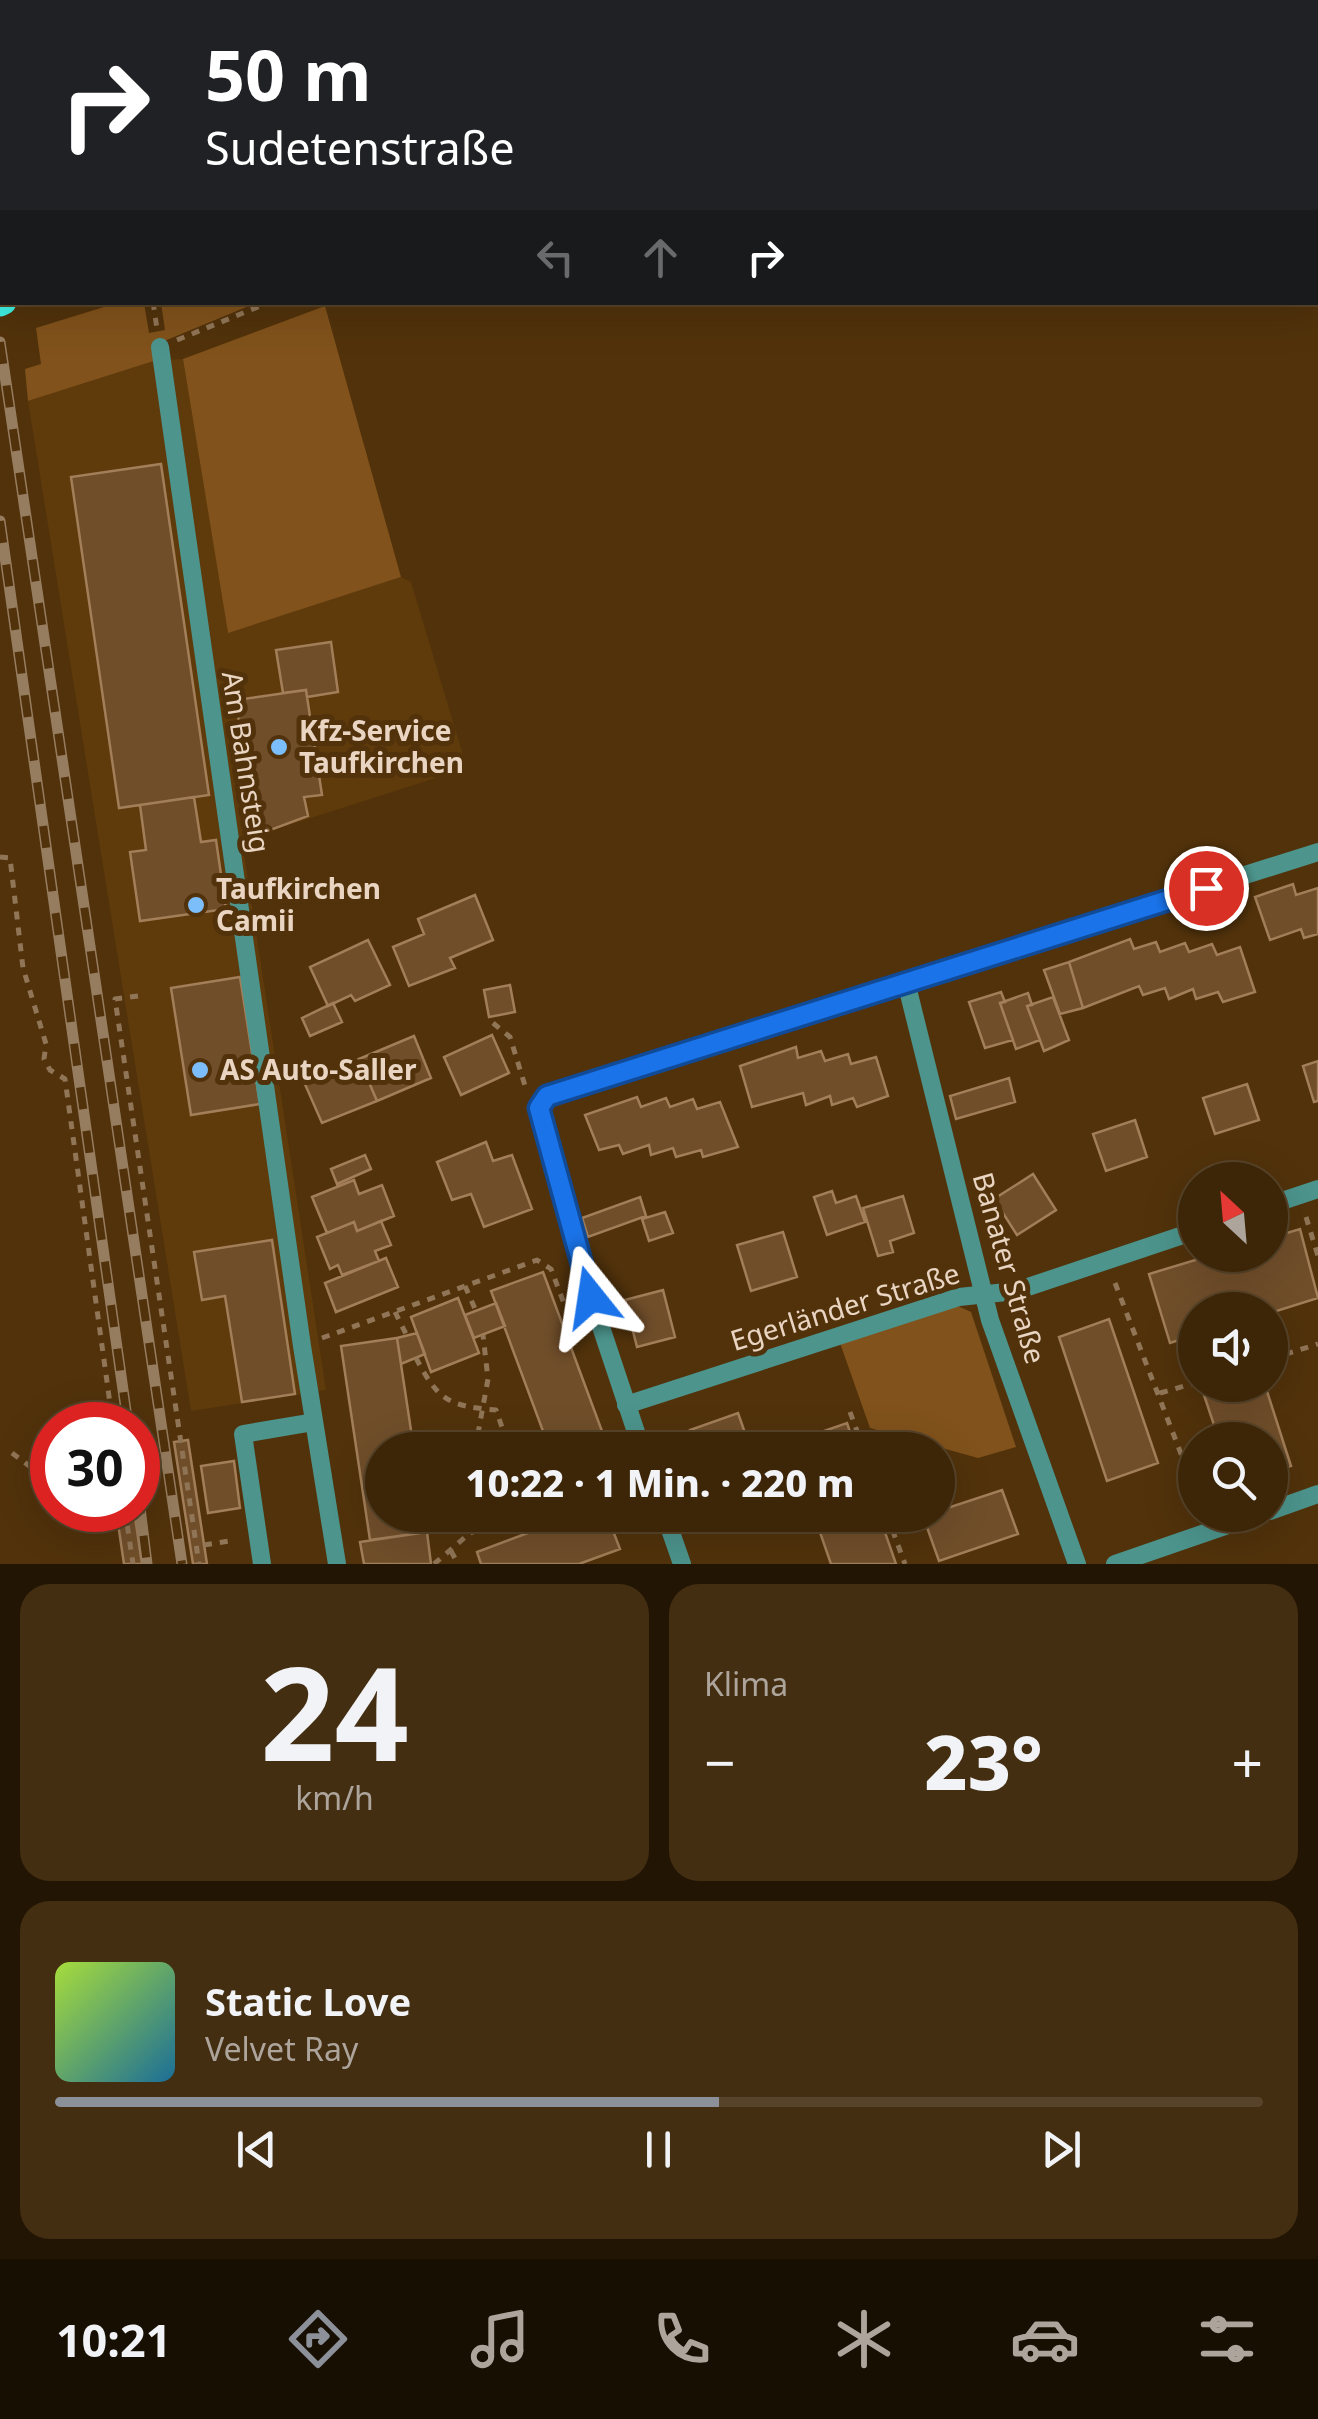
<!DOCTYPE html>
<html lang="de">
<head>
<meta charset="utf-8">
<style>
	body { margin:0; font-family:"Noto Sans",sans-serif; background:#442e12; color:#f1f3f6; height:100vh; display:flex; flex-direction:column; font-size:38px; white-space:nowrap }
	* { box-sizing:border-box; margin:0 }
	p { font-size:32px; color:#ada59c }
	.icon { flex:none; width:55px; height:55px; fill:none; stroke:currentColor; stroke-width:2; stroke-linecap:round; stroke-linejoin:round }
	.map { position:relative; height:1564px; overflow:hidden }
	.side { display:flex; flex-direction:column; gap:20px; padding:20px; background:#221504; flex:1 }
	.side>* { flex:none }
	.hud { position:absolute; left:0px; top:0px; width:1320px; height:305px; box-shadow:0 10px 40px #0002,0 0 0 2px #564329; background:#202124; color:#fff; overflow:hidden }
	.needle { width:65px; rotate:334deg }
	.controls { position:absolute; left:1178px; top:1162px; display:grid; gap:20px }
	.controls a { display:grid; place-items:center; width:110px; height:110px; border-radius:50%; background:#3d2608; box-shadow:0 10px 40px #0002,0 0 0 2px #564329; font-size:50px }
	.speed { position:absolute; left:30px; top:1402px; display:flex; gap:20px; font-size:50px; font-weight:700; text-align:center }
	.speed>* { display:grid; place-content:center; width:130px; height:130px; border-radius:50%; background:#3d2608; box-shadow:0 10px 40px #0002,0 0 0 2px #564329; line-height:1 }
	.speed .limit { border:15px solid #d22; background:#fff; color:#111 }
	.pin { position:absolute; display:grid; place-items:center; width:85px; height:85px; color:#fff; margin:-42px; border:5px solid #fff; border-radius:50%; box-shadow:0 2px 10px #0007 }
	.me { position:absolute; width:110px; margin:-55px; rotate:345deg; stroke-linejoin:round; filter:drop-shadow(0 0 8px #0008) }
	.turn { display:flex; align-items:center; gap:35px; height:210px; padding:0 40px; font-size:45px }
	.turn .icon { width:130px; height:130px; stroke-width:2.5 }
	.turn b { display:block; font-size:70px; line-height:85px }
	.lanes { display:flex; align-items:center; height:95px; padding:0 40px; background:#0003; justify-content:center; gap:50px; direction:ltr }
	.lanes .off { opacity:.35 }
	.big { font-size:75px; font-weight:800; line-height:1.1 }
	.side .tile { flex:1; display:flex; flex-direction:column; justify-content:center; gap:15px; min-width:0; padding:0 35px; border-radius:30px; background:#442e12 }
	.side .dial { align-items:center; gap:0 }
	.dial b { font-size:130px; line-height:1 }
	.song { display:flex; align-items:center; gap:30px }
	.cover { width:120px; height:120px; border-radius:15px; background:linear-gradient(135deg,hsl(80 70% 55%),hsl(200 70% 35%)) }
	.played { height:10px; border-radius:5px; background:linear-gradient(90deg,#8c9099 55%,#564329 55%) }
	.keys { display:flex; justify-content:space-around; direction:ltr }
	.heat { display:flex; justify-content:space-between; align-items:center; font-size:55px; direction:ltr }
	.side .tiles { flex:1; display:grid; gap:20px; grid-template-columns:1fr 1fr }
	.tile:last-child { grid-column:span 2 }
	.trip { position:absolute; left:365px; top:1432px; width:590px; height:100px; border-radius:50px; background:#3d2608; box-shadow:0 10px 40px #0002,0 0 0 2px #564329; font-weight:800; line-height:100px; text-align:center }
	.menu { display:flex; height:160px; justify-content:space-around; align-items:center; background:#180f03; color:#ada59c }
	.menu .icon { width:70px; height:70px }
	.menu .selected { color:#8c9099 }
	.menu b { font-size:45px; color:#f1f3f6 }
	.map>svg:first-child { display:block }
	.built { fill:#5f3a0b }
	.green { fill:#81521b }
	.building { fill:#704e2a; stroke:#a27e59; stroke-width:2.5 }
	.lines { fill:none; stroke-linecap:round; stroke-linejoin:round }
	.path { stroke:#907556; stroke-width:5; stroke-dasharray:8 8; stroke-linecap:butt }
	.minor { stroke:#4c948c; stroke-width:18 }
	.major { stroke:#3eedde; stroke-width:25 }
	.rail-casing { stroke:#977d5f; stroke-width:11 }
	.rail { stroke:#51320b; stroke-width:8; stroke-dasharray:22; stroke-linecap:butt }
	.route-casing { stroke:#114b97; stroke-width:25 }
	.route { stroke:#1a73e8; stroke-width:18 }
	.poi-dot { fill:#7cbef9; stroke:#51320b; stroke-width:4 }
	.labels { text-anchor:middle; stroke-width:10; stroke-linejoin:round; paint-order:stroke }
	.poi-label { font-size:28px; font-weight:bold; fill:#e9d5c2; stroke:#51320b; text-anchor:start }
	.street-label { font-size:28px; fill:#e9d5c2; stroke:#51320b }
</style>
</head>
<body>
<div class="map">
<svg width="1318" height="1564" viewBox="0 0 1318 1564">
	<rect width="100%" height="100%" fill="#51320b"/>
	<path class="built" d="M183,359L228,632L401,577L411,582L467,768L242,840L326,1390L191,1411L28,401L157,360Z"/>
	<path class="green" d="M117,303H144L149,333L165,330L161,303H256L157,344V360L28,401L25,369L41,364L36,328Z
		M325,306L401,577L228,633L183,359Z
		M958,1306L971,1312L1016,1447L978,1458L870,1428L840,1343Z"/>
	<path class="building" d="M161,464L209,795L119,808L71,477Z
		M331,642L338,692L307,697L306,690L283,693L276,650Z
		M306,690L322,795L304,797L308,816L254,836L236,700Z
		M194,797L201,842L216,840L226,909L140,921L130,852L146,850L140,805Z
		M1293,884L1296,895L1318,888V934L1304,938L1301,929L1270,940L1255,897Z
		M475,895L493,940L450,958L455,968L409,986L393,947L424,934L418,919Z
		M1130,939L1134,949L1156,942L1160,952L1185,943L1189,952L1212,944L1217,955L1240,947L1255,992L1223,1002L1218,992L1196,999L1193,989L1169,999L1165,988L1143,995L1139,986L1083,1008L1069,962Z
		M368,940L390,985L355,1001L351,995L328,1006L310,967Z
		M1069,962L1083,1008L1060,1014L1044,970Z
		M240,977L260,1104L191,1115L171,988Z
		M510,985L515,1012L489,1017L484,990Z
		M1001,992L1005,1002L1000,1003L1013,1040L985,1048L969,1002Z
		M1028,993L1032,1005L1027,1006L1040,1040L1016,1049L1000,1003Z
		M1053,997L1069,1040L1044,1051L1027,1006Z
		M333,1003L342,1022L310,1036L302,1018Z
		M492,1035L509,1073L461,1095L444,1057Z
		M414,1036L431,1078L377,1101L359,1059Z
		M796,1047L798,1058L821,1051L825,1061L848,1054L851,1064L876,1057L888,1096L857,1107L853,1098L832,1105L830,1096L806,1105L803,1093L752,1107L740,1066Z
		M359,1059L377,1101L322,1123L304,1082Z
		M1318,1061V1101L1314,1102L1303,1066Z
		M1009,1078L1015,1102L956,1119L950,1096Z
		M1247,1084L1259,1120L1215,1134L1203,1098Z
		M637,1097L641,1107L666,1098L670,1107L693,1099L697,1109L720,1102L738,1147L703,1157L701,1150L676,1157L673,1148L651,1155L649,1145L623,1154L619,1145L599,1150L585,1115Z
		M1135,1120L1147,1157L1106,1171L1093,1134Z
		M486,1142L493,1161L512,1155L532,1209L484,1227L471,1194L452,1200L437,1162Z
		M365,1155L371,1169L337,1184L331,1169Z
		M1033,1174L1056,1210L1017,1235L994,1199Z
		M354,1180L359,1194L382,1185L394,1216L357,1231L354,1222L327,1233L312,1197Z
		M832,1191L836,1203L856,1196L865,1222L827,1235L814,1197Z
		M903,1196L914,1233L890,1241L893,1252L878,1256L863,1208Z
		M640,1197L646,1216L588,1237L582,1218Z
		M665,1212L673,1233L649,1241L642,1219Z
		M381,1221L391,1245L375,1251L379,1261L342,1275L338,1265L330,1269L317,1237L354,1222L357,1231Z
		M1300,1229L1318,1298L1270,1313L1195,1310V1335L1170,1343L1149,1274L1212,1255H1270V1238Z
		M783,1232L797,1277L751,1291L737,1245Z
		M272,1240L295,1394L242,1402L225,1296L202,1300L194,1252Z
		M386,1258L398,1287L336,1312L325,1283Z
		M543,1272L609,1450H550L491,1291Z
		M663,1290L675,1337L637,1347L625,1300Z
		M458,1298L479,1353L431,1372L411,1317Z
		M496,1303L505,1326L474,1338L465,1315Z
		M1109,1319L1158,1463L1107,1481L1059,1337Z
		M417,1333L425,1354L401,1364L397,1338Z
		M397,1338L414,1450H382V1515H424L427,1532L370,1540L341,1346Z
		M1235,1385H1265L1291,1466L1270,1472V1440H1219L1204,1395Z
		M738,1413L751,1450H696L690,1430Z
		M847,1423L856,1450H791L789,1443Z
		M188,1440L207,1564H193L174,1442Z
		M234,1461L240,1508L208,1513L201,1466Z
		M1002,1490L1018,1534L939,1561L923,1516Z
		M116,1510H134L142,1564H124Z
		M576,1515H607L620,1549L579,1564H481L477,1552Z
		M814,1515H879L896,1564H831Z
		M427,1532L431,1564H364L360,1542Z"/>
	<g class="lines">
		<path class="path" d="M111,0V2
			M153,302L157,329
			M177,340L270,302
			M0,857L10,858L23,968L46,1044L44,1059L50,1070L65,1079L113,1425
			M138,996L115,999L199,1564
			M493,1023L510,1037L526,1089
			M1306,1217L1318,1256
			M1115,1283L1195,1490
			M465,1286L476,1311
			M395,1312L407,1336
			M322,1338L537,1260L551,1269L565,1306L569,1304
			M416,1358C438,1400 448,1406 496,1410L510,1450
			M1270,1359L1318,1344
			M1160,1393L1195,1383
			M850,1412L864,1450
			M475,1450L488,1379L483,1335
			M12,1453L52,1483
			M125,1510L133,1564
			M464,1515L470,1533
			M887,1515L905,1564
			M204,1545L235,1540
			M451,1551L458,1564
			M434,1564L470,1533L517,1515"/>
		<path class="minor" d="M160,347L302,1346L337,1564
			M906,982L990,1320L1077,1564
			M1270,1205L1318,1189
			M626,1405L959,1297L1016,1291L1195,1231
			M642,1450L591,1297L539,1108L547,1096L1318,852
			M1270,1511L1318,1494
			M665,1515L682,1564
			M262,1564L243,1434L314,1422
			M1115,1564L1257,1515"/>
		<path class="major" d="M943,2L951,0
			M0,304L4,302"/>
		<g class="rail-casing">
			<path id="rail" d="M0,342L182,1564
				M0,521L128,1425
				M138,1492L147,1564"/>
		</g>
		<use href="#rail" class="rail"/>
	</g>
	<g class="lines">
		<g class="route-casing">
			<path id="route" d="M591,1297L539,1108L547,1096L1206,888"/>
		</g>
		<use href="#route" class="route"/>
	</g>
	<g class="poi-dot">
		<circle cx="279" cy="747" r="10"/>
		<circle cx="196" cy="905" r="10"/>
		<circle cx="200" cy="1070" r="10"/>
	</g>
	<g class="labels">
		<g class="poi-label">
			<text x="299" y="741">Kfz-Service<tspan x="299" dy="32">Taufkirchen</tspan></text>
			<text x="216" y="899">Taufkirchen<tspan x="216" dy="32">Camii</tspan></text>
			<text x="220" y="1080">AS Auto-Saller</text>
		</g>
		<g class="street-label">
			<text transform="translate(246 762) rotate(81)" y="10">Am Bahnsteig</text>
			<text transform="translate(1009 1268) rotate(74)" y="10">Banater Straße</text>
			<text transform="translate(845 1307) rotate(-17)" y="10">Egerländer Straße</text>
		</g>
	</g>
</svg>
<div class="controls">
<a><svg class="needle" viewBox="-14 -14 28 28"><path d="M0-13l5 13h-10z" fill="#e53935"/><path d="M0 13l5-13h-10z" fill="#ada59c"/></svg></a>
<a><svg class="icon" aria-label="sound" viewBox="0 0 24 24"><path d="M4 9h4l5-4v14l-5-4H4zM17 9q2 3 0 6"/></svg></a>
<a><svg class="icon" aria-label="search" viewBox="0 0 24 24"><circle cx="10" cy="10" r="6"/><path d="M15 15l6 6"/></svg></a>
</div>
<div class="speed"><div class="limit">30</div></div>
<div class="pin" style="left:1206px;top:888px;background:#d93025"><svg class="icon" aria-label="arrive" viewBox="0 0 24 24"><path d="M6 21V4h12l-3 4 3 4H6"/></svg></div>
<svg class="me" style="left:591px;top:1297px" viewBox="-20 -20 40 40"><path d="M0-17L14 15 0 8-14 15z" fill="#1a73e8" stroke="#fff" stroke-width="4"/></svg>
<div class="trip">10:22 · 1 Min. · 220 m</div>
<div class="hud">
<div class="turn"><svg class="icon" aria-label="right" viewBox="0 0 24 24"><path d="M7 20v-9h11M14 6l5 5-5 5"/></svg><div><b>50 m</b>Sudetenstraße</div></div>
<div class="lanes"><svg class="icon off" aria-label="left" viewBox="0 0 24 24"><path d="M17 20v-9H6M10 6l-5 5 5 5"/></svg><svg class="icon off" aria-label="ahead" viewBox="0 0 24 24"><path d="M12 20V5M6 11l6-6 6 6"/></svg><svg class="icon" aria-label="right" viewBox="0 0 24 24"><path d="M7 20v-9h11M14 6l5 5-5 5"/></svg></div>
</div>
</div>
<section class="side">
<div class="tiles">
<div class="tile dial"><b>24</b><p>km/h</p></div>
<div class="tile"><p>Klima</p>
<div class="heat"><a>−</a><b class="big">23°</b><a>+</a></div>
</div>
<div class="tile">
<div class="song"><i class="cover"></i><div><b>Static Love</b><p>Velvet Ray</p></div></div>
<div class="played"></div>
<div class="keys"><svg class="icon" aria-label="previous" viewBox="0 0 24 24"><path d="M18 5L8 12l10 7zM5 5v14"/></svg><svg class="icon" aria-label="pause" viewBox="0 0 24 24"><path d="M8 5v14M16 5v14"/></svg><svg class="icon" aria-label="next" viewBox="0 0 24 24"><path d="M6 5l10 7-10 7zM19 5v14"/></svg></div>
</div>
</div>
</section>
<nav class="menu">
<b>10:21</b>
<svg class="icon selected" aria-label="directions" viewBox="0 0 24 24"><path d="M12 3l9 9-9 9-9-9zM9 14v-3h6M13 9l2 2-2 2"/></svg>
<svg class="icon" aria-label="music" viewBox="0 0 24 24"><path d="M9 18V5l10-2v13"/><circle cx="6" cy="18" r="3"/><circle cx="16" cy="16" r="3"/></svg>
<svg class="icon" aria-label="phone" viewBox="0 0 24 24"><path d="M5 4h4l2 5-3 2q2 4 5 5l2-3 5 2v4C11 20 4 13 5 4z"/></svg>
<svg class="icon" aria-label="climate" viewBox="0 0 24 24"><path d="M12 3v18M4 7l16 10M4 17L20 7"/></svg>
<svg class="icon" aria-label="car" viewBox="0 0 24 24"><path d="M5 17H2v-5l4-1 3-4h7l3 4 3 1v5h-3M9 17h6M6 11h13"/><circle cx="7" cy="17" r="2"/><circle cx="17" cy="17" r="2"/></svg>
<svg class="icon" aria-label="filters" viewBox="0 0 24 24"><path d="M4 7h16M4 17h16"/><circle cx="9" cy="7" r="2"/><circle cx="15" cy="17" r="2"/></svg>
</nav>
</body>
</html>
